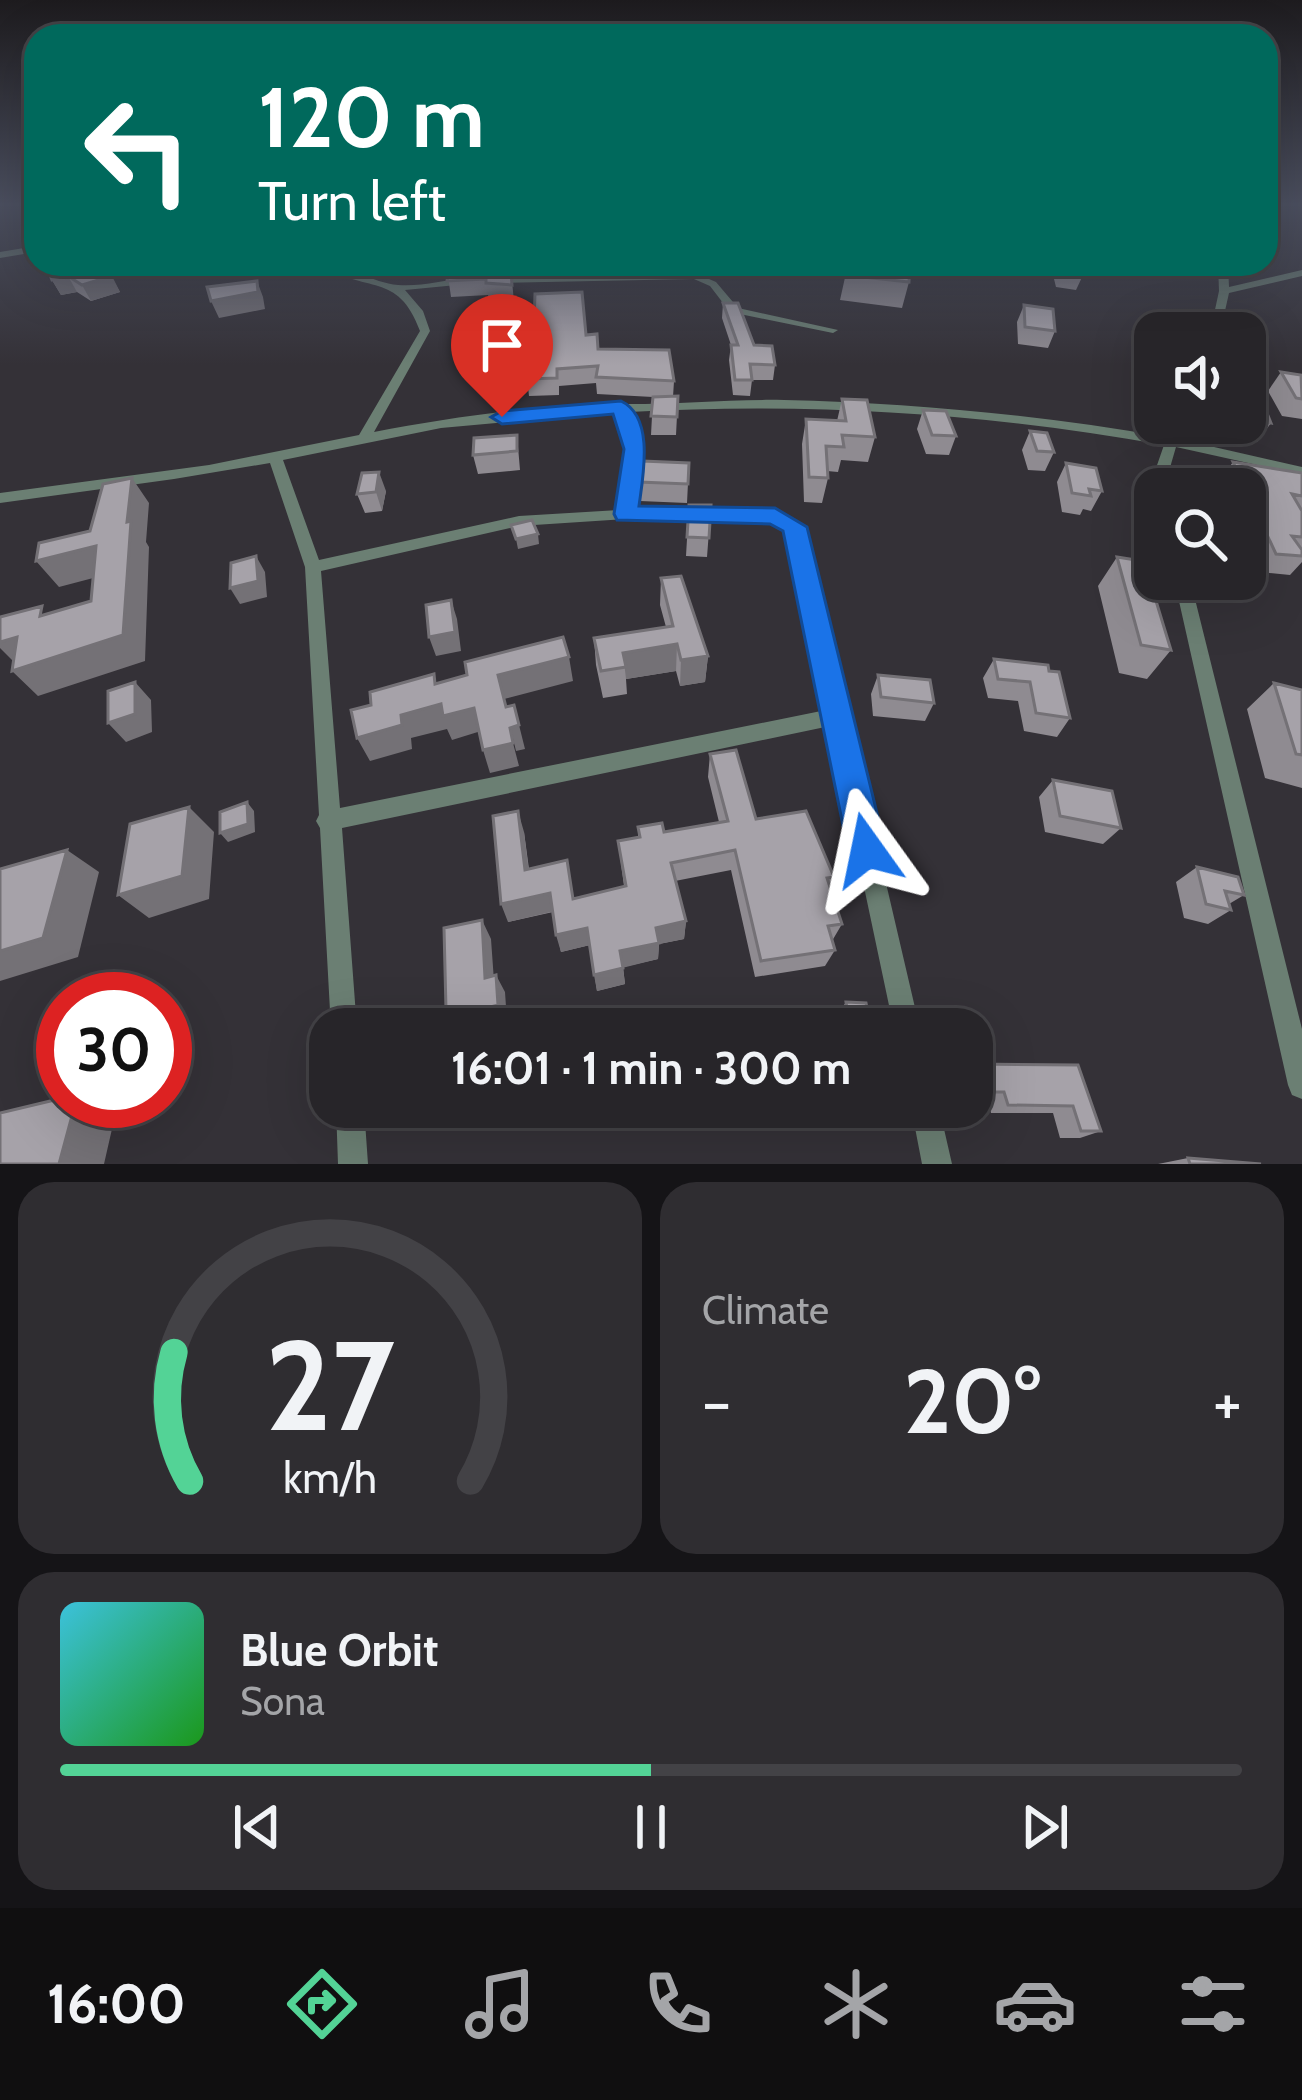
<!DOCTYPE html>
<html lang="en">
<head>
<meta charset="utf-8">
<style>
	body { margin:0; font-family:Cabin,sans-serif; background:#2f2d31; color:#f1f3f6; height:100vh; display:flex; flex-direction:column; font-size:45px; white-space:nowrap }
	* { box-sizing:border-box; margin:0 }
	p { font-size:39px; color:#a4a5a8 }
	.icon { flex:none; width:66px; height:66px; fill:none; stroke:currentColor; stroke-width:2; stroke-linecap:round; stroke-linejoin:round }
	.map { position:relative; height:1164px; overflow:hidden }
	.sheet { display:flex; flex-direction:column; gap:18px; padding:18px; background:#151417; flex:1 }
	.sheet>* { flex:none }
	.hud { position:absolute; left:24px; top:24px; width:1254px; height:252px; border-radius:36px; box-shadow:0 12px 48px #0002,0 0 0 3px #434246; background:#00695c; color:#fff; overflow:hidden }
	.fabs { position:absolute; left:1134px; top:312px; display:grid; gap:24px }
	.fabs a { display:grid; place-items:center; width:132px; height:132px; border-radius:24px; background:#272529; box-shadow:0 12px 48px #0002,0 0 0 3px #434246; font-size:60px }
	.speed { position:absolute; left:36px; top:972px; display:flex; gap:24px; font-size:60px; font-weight:700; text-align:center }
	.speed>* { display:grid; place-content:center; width:156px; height:156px; border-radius:50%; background:#272529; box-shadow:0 12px 48px #0002,0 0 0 3px #434246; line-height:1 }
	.speed .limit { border:18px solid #d22; background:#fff; color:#111 }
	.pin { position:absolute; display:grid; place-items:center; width:102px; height:102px; color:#fff; margin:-123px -51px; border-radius:50% 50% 50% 0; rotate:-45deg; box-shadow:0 0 12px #0007 }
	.pin .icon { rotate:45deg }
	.me { position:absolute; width:132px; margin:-66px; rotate:348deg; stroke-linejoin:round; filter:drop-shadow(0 0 9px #0008) }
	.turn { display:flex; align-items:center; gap:42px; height:252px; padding:0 36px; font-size:54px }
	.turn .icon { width:156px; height:156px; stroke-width:2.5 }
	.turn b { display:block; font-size:84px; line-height:102px }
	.big { font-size:90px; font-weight:800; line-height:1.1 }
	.sheet .widget { flex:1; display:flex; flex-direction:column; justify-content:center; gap:18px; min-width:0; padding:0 42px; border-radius:36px; background:#2f2d31 }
	.sheet .dial { align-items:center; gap:0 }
	.dial svg { height:312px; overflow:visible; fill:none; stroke:#434246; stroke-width:7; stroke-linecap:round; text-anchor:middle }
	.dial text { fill:#f1f3f6; stroke:none }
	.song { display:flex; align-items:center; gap:36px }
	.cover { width:144px; height:144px; border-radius:18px; background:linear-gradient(135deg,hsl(190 70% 55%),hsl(120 70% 35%)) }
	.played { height:12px; border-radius:6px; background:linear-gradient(90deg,#53d396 50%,#434246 50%) }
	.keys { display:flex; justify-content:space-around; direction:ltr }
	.heat { display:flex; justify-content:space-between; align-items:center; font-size:66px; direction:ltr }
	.sheet .tiles { flex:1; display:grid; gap:18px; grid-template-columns:1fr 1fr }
	.widget:last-child { grid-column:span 2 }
	.trip { position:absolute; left:309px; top:1008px; width:684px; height:120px; border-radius:36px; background:#272529; box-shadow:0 12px 48px #0002,0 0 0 3px #434246; font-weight:800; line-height:120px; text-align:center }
	.menu { display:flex; height:192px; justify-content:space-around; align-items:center; background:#100f10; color:#a4a5a8 }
	.menu .icon { width:84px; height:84px }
	.menu .on { color:#53d396 }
	.menu b { font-size:54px; color:#f1f3f6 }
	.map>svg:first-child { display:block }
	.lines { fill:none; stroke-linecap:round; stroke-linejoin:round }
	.street { fill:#6b7f73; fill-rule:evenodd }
	.wall { fill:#8f8b91 }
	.shaded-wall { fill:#747176 }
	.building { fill:#a6a2a9; stroke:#747176; stroke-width:3 }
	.route { fill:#1a73e8; stroke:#114b97; stroke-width:3 }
</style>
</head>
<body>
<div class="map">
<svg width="1302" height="1164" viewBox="0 0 1302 1164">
	<rect width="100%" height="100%" fill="#343137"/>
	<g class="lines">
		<path class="street" d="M36,246V252L0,258V252Z
			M322,264C346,264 373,283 398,285C420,287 445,280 467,278L472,281L467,284L405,290L423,311L430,331L374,432C457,416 545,404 628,404C680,404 732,399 784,400C912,403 1039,415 1166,437L1171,423H1183L1179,439L1302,467V475L1176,447L1169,471L1170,489H1156L1155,471L1164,445C987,413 808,402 629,412L642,449L634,509L775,511L803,527L920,1029H894L830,726L342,828L357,1029H331L320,828L316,821L319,815L305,567L270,463L174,479L0,503V493L209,465L359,435L420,331C398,270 365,295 322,264ZM616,412L628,449L619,510L519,516L319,560L283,460L441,428ZM626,519L772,521L788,530L826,710L340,808L321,571L519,526Z
			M1218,264H1228L1229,287L1302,270V276L1229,293L1220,333H1210L1219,291Z
			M695,273L716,282L738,308L838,330L833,333L730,312L710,286L694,279L493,283L488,280L493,277Z
			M1174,579H1190L1302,1029V1099L1292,1095L1288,1085Z
			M336,1107H364L368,1164H338Z
			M911,1107H939L952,1164H922Z"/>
	</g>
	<path class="wall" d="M398,264H531L528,271L511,272L514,301L489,299L488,295L451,297L448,276L400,272Z
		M848,264L909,282L902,308L840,300Z
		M1037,264H1081L1084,273L1076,290L1056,287L1052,271L1038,270Z
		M108,271L120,292L91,301L77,292L61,295L52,280L111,271Z
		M535,294L586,335L598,349L674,381L673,397L678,396L676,435H651L653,397L597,394L596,383L559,386V395L529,396L525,360L544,359L541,337H536L534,321Z
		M723,303L754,345L775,365L773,380H752L750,396L733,395L729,360L731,345L722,318Z
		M1024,305L1055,331L1048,348L1018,344L1017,322Z
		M1281,372L1302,377V419L1282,416L1268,391Z
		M1245,394L1271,423L1257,442L1222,436L1216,433L1213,423H1245Z
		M842,399L875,437L868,462L841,460L838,472L827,471L828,478L822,503L804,502L802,444L806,419L837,421Z
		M923,410L956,436L949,455L926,454L917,429Z
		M1030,431L1054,452L1045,471L1028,470L1022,450Z
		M517,435L520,470L478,474L473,455Z
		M1233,462L1302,473V562L1290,575L1260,572L1245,539V489H1223L1219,481Z
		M689,463L687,503L640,501L639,482Z
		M1066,463L1102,491L1091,511L1083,509L1080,515L1062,512L1057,482Z
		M386,491L382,511L365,513L357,494Z
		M689,505H711L707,557L686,556Z
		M1117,557L1172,582L1156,603L1171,650L1147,679L1119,673L1098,586Z
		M661,578L708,656L705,682L680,686L676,671L626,679L627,694L603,698L596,665L594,638L666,627L660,605Z
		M994,659L1049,671L1070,718L1057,737L1024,731L1018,701L988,698L983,678Z
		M878,675L934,703L925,721L873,716L871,694Z
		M1274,683L1302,690V788L1265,778L1247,709Z
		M710,754L756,819L834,877L830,886L842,924L832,941L835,950L825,966L755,977L731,870L675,881L686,921L684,939L659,944L658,959L623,967L625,984L597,991L590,945L561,952L553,912L508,922L524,832L529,869L574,899L624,886L618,841L638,837V827L664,832L719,822L708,777Z
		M1053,780L1121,828L1103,844L1045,832L1039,797Z
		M1197,867L1244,895L1229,904L1231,910L1208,924L1184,918L1176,882Z
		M846,1002L871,1029H803L806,1021L844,1022L842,1008Z
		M972,1064L1078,1065L1101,1131L1080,1138H1060L1053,1113H991L988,1101H972Z
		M1188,1158L1261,1164H1158Z"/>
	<path class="shaded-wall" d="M68,276L77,292L61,295L52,280Z
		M112,276L120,292L91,301L82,285Z
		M257,281L263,297L265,309L219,318L211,301Z
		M379,472L386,491L382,511L376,492Z
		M132,478L149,503L146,542L149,547L145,661L38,696L12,671L20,668L0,648V642L17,637L123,635L127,522Z
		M538,534L539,544L518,549L516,539Z
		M96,546L116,572L59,587L36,561Z
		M256,556L265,572L267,597L240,604L230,588Z
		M451,600L457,619L461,651L436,656L429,637Z
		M677,644L676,671L626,679L623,653Z
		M708,656L705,682L680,686L681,660Z
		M569,657L573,681L504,699L511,728L519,725L525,749L516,751L498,675Z
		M135,682L151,700L152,732L126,742L108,723Z
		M441,704L474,708L481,731L452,740L447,729L411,738L412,749L370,761L357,738L401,715Z
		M513,743L519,766L490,773L483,750Z
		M247,802L254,811L255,832L228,842L220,833Z
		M189,807L214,832L209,899L149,918L118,895Z
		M518,811L524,832L531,889L525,870Z
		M67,850L99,872L78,957L0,981V951Z
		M550,893L555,911L508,922L501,904Z
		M482,920L491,939L495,995L485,978Z
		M686,921L684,939L659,944L658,959L622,968L620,951L656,928Z
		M587,928L590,945L561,952L556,935Z
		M623,968L625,984L597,991L594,975Z
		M496,975L505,992L507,1021L497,1024V1029H488L487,1008Z
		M76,1101H99L117,1107L104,1164H59Z"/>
	<path class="building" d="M46,264H103L112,276L82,285L68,276L52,280Z
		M848,264H910L909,282L845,275Z
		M1061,264H1081L1084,273L1063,271Z
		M511,271L512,285L486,283V279L447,281L448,275Z
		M257,281L258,292L211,301L207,287Z
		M582,292L586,335L597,334L598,349L669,350L674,381L596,377L598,366L557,369V378L527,379L525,360L544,359L540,321H534L535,294Z
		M723,303H738L754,345L772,346L775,365L750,364L752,380H735L731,345H738Z
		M1024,305L1053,309L1055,331L1025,327Z
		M1281,372L1301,375L1302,399L1296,398Z
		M1245,394L1260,396L1271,423L1245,419Z
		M678,396L677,417L651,416L653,397Z
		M842,399L867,400L875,437L842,435L844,447L826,446L828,478L809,477L806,419L846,421Z
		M923,410L946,411L956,436L932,435Z
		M1030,431L1047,433L1054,452L1037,451Z
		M517,435V451L473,455L474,438Z
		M642,461L689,463L688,484L639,482Z
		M1233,462L1302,473V496L1292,494L1302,511V537L1292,536L1302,550V556L1276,554Z
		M1066,463L1096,468L1102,491L1089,489L1091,496L1072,493Z
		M379,472L376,492L357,494L362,473Z
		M132,478L127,522L131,521L123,635L12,671L17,637L0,642V617L42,606L40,616L91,601L96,546L36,561L39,543L90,531L103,484Z
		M689,505H711L709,538L687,537Z
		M532,520L538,534L516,539L511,525Z
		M256,556L258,581L230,588L231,563Z
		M1117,557L1155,563V579H1171L1172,582L1149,578L1171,650L1141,645Z
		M681,576L708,656L681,660L677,644L623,653L626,667L601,671L594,638L673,626L661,578Z
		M451,600L455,632L429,637L426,605Z
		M563,637L569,657L498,675L506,707L514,705L519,725L510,728L513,743L483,750L474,708L443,716L441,704L401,715L402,725L357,738L351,710L371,705L370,692L434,674L435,684L467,675L465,662Z
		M994,659L1048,665L1049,671L1059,672L1070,718L1036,713L1030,682L998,679Z
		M878,675L930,680L934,703L881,697Z
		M135,682V714L108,723V691Z
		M1274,683L1302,690V755L1296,754Z
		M736,750L756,819L806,811L834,877L827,878L842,924L828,926L835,950L761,961L735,850L671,863L686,921L656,928L659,943L620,951L623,968L594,975L587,928L556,935L550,893L501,904L493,816L518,811L525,870L567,860L573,899L626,886L618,841L640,837L638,827L662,823L664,832L728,821L710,754Z
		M1053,780L1112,791L1121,828L1060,816Z
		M247,802L248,824L220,833V812Z
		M189,807L182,876L118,895L130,824Z
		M67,850L43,938L0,951V869Z
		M1197,867L1238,877L1244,895L1225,891L1231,910L1206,904Z
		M482,920L485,978L496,975L498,1005L487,1008L488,1029H419V1017L446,1010L444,928Z
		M846,1002L866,1003L871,1029H807L806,1021L849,1022Z
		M583,1017L590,1022L589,1029H569L574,1020Z
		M972,1064L1078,1065L1101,1131H1081L1073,1106L1008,1105L1004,1092H979Z
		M63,1098V1101H76L59,1164H0V1113Z
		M1188,1158L1261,1164H1190Z"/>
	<linearGradient id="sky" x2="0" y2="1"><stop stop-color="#1d1b1e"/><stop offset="0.56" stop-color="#4a4e5e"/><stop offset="1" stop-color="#4a4e5e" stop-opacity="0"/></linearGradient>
	<rect width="1302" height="365" fill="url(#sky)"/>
	<path class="route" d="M621,401C655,417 643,476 639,506L775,508L807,527L886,850L880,863L867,868L854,863L848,850L783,531L770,524L617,520L614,514L624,449L613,414L502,424L491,417L502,411Z"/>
</svg>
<div class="fabs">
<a><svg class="icon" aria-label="sound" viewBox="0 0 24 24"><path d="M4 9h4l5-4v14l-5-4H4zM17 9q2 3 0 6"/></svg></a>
<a><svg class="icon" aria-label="search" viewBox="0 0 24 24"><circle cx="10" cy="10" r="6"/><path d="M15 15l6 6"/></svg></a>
</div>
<div class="speed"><div class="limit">30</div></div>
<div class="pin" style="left:502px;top:417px;background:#d93025"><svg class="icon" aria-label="arrive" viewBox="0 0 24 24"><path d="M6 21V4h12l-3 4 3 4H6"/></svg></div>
<svg class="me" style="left:867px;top:850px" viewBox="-20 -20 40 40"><path d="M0-17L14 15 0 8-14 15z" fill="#1a73e8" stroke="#fff" stroke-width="4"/></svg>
<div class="trip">16:01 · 1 min · 300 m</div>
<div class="hud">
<div class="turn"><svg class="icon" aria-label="left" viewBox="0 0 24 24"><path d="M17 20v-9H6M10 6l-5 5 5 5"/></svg><div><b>120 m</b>Turn left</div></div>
</div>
</div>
<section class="sheet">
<div class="tiles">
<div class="widget dial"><svg viewBox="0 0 100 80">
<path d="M14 69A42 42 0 1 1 86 69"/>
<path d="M14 69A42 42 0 0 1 10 36" stroke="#53d396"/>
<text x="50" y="56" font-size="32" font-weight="700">27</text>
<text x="50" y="72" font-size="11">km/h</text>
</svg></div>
<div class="widget"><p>Climate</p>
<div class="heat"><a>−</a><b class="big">20°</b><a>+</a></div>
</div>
<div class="widget">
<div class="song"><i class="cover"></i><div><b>Blue Orbit</b><p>Sona</p></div></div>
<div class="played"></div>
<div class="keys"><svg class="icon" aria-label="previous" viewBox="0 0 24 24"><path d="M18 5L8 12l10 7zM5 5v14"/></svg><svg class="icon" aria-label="pause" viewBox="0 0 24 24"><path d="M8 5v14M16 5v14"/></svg><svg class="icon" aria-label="next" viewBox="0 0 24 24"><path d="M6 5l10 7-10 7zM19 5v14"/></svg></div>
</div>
</div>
</section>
<nav class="menu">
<b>16:00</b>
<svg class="icon on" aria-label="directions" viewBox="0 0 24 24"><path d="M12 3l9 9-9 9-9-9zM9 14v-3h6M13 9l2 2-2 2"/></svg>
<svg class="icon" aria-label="music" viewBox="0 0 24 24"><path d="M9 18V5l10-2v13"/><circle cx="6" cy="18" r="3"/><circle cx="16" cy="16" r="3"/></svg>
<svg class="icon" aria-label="phone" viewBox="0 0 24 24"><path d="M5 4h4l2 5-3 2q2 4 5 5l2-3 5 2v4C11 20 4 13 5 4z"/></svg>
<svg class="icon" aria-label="climate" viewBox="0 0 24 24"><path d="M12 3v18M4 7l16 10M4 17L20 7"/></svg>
<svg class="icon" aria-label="car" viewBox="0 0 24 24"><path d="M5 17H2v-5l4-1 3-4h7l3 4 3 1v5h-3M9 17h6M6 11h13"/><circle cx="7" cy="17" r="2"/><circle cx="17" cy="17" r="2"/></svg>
<svg class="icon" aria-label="filters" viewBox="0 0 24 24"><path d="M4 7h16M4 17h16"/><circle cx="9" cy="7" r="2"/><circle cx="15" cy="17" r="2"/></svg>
</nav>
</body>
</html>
